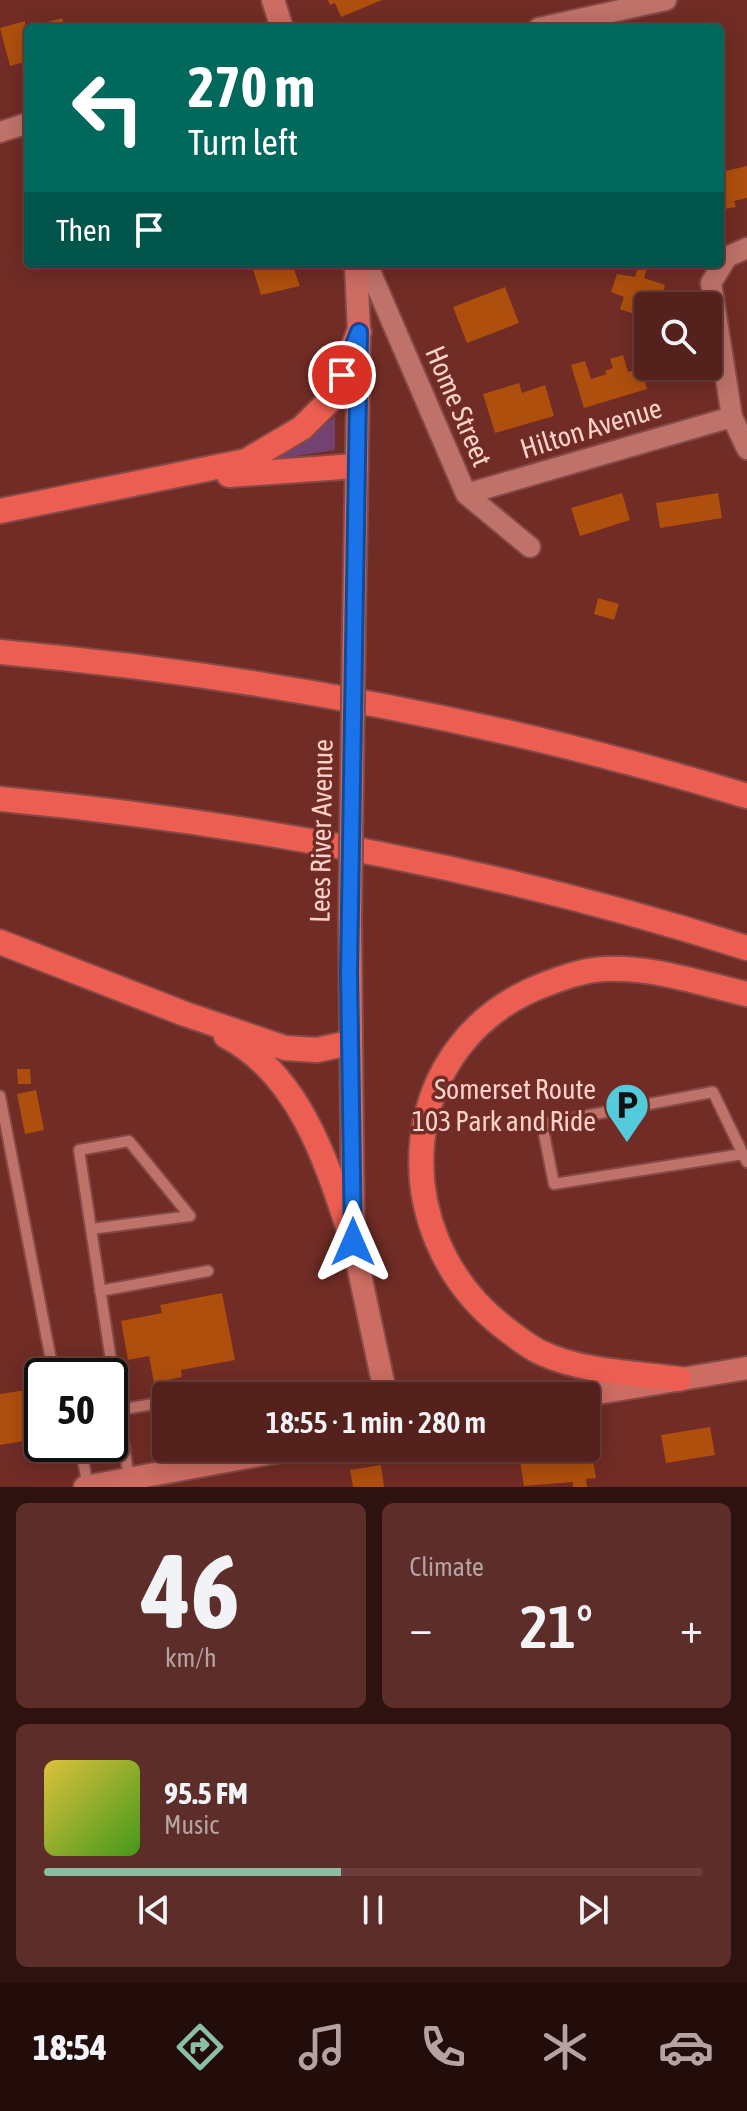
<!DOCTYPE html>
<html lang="en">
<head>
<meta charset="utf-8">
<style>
	body { margin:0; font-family:"Asap Condensed",sans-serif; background:#5d2e29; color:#f1f3f6; height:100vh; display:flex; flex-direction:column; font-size:30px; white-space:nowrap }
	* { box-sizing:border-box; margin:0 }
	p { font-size:26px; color:#b5a3a3 }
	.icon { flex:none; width:44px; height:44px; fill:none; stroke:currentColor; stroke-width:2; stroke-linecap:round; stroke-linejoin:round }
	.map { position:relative; height:1487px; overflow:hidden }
	.drawer { display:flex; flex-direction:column; gap:16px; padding:16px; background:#2e120f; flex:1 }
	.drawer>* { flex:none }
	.top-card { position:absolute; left:24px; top:24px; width:700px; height:244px; border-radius:8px; box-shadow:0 4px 20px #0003,0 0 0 2px #6a3e3b; background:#00695c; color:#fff; overflow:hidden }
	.tools { position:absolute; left:634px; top:292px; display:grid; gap:16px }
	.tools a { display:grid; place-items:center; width:88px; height:88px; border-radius:8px; background:#54211c; box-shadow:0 4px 20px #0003,0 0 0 2px #6a3e3b; font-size:40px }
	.speed { position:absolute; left:24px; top:1358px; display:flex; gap:16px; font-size:40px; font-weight:700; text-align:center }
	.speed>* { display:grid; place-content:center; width:104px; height:104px; border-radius:50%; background:#54211c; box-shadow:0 4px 20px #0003,0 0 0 2px #6a3e3b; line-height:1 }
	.speed .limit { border:4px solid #111; border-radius:12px; background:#fff; color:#111 }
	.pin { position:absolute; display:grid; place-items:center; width:68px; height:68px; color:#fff; margin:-34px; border:4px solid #fff; border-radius:50%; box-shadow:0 2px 8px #0007 }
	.me { position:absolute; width:88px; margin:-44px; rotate:0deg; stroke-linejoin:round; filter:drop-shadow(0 0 6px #0008) }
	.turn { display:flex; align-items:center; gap:28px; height:168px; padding:0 32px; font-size:36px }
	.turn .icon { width:104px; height:104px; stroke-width:2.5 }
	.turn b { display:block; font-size:56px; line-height:68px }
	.then { display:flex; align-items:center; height:76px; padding:0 32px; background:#0003; gap:16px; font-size:30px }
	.big { font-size:60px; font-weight:600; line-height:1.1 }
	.drawer .card { flex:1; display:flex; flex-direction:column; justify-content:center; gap:12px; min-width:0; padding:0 28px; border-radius:12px; background:#5d2e29 }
	.drawer .dial { align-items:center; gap:0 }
	.dial b { font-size:104px; line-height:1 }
	.song { display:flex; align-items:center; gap:24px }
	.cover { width:96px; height:96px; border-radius:12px; background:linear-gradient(135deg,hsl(50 70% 55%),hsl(100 70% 35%)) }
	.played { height:8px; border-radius:4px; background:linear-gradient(90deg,#8abfa5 45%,#6a3e3b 45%) }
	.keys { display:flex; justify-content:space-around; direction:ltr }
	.heat { display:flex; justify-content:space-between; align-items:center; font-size:44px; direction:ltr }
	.drawer .tiles { flex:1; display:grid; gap:16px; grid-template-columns:1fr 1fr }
	.card:last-child { grid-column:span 2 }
	.trip { position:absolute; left:152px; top:1382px; width:448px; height:80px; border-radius:8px; background:#54211c; box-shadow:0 4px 20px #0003,0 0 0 2px #6a3e3b; font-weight:600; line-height:80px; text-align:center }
	.tabs { display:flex; height:128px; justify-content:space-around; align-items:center; background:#220d0b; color:#b5a3a3 }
	.tabs .icon { width:56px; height:56px }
	.tabs .active { color:#8abfa5 }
	.tabs b { font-size:36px; color:#f1f3f6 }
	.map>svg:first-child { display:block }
	.green { fill:#724371 }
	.building { fill:#ae4f0e }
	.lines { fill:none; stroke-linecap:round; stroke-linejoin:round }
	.service-casing { stroke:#854946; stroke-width:14 }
	.minor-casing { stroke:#854946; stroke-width:24 }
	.secondary-casing { stroke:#854946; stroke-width:26 }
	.motorway-casing { stroke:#854946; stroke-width:28 }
	.service { stroke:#be7269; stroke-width:10 }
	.minor { stroke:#be7269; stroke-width:20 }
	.secondary { stroke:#cc6c62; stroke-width:22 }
	.motorway { stroke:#ed5e52; stroke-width:24 }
	.secondary-bridge-casing { stroke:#854946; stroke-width:26; stroke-linecap:butt }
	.secondary-bridge { stroke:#cc6c62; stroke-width:22 }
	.route-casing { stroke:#114b97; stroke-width:20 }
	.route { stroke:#1a73e8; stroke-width:14 }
	.labels { text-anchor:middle; stroke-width:7; stroke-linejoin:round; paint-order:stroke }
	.street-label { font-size:28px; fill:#fdd2cc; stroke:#702c25 }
	.poi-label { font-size:28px; fill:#fdd2cc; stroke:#702c25; text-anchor:end }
</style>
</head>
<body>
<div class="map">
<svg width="747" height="1487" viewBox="0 0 747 1487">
	<rect width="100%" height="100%" fill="#702c25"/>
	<path class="green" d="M335,417V450L275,459Z"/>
	<path class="building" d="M328,0H382L341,17L335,3L330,5Z
		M62,18L65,28H30V27Z
		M25,21L28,61L10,66L0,28Z
		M723,157L726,171L747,166V198L734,201L736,207L724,209L720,204Z
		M269,264H292L300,286L261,295L253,269Z
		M632,264H655L653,270L647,268L644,278L665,285L659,306H648V319L620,309L624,297L611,292L617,274L635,277L638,267Z
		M505,287L519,323L467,343L453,307Z
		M623,355L628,372L641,368L647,389L584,408L571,365L585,361L591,379L607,374L605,371L613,368L610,359Z
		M519,383L522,393L545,385L554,416L495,433L483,394Z
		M622,493L630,520L580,536L571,508Z
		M718,493L722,518L660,528L656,503Z
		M598,598L619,604L614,620L594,614Z
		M17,1069H30L31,1084H18Z
		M36,1090L44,1130L25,1134L17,1094Z
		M222,1293L235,1360L181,1370L182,1377L154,1383L149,1356L128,1360L121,1321L162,1313L160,1305Z
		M26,1390L28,1400L42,1398V1434L35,1435L36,1439L0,1445V1394Z
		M710,1427L715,1455L666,1463L661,1435Z
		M591,1449L596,1478L586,1479L587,1487H573V1482L524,1486L520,1461Z
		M381,1465L384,1487H353L350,1470Z"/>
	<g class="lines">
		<g class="service-casing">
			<path id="service" d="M0,1096L52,1365L63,1376
				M743,1154L554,1184L542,1124L713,1092L743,1154L747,1162
				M91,1229L190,1216L129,1141L79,1150C96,1260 112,1369 129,1479
				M100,1291L208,1271
				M202,1396L257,1387
				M118,1410L166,1402
				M80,1444L88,1487"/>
		</g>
		<g class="minor-casing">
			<path id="minor" d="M539,28L666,0
				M0,132L28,123
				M747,248L727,257L711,283L732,417L747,449
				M367,264L466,494L530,547
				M466,494L732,417"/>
		</g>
		<g class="secondary-casing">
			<path id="secondary" d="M273,0L282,28
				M354,625L359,332L356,264
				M350,918L353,1242L386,1396
				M580,1396L747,1368
				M85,1487L297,1448"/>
		</g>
		<g class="motorway-casing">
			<path id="motorway" d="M229,475L356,466
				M0,511L246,461L302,428L334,396L359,332
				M0,652C254,675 503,722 747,796
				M0,799C254,823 504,871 747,948
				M0,942L185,1014L285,1048L317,1050L349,1043
				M226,1036C302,1076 328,1167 353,1242
				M679,1379C636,1373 582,1372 542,1353C528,1347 514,1335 502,1326C382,1231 395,1040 546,984C565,977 584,970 604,969C651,966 702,984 747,994"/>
		</g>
		<use href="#service" class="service"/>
		<use href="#minor" class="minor"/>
		<use href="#secondary" class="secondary"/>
		<use href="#motorway" class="motorway"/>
		<g class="secondary-bridge-casing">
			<path id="secondary-bridge" d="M350,918L354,625"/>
		</g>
		<use href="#secondary-bridge" class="secondary-bridge"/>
	</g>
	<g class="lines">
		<g class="route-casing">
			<path id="route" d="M342,375L359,332L349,972L353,1242"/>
		</g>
		<use href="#route" class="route"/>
	</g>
	<defs>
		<g id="parking-pin" transform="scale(2.3)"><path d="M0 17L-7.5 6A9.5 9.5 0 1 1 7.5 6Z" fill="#53cbdb" stroke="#702c25"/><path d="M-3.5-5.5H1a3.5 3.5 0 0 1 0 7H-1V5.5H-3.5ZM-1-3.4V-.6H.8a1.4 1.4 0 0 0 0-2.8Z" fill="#111"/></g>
	</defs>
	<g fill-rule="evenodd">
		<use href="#parking-pin" x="627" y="1105"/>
	</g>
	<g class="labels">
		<g class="street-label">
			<text transform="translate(459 406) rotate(67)" y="10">Home Street</text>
			<text transform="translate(591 428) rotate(-17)" y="10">Hilton Avenue</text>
			<text transform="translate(321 831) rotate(-89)" y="10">Lees River Avenue</text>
		</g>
		<g class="poi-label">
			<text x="596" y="1099">Somerset Route<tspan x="596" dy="32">103 Park and Ride</tspan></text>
		</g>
	</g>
</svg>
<div class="tools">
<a><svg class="icon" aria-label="search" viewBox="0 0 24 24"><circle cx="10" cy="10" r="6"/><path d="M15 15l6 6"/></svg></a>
</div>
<div class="speed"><div class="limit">50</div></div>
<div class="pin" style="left:342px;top:375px;background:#d93025"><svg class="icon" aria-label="arrive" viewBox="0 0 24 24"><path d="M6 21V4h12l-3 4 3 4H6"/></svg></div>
<svg class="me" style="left:353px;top:1242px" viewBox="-20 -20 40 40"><path d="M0-17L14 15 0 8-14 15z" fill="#1a73e8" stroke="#fff" stroke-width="4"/></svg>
<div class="trip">18:55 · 1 min · 280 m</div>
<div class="top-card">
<div class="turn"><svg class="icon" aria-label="left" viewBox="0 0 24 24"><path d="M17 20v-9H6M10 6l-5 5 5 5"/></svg><div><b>270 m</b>Turn left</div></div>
<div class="then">Then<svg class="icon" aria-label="arrive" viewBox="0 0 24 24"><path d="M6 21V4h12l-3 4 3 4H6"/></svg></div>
</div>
</div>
<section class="drawer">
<div class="tiles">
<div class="card dial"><b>46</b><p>km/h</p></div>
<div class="card"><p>Climate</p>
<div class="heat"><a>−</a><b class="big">21°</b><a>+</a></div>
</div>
<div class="card">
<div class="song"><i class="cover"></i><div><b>95.5 FM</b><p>Music</p></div></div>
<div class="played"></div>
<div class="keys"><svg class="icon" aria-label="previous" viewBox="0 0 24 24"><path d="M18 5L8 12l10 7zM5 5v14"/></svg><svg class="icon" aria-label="pause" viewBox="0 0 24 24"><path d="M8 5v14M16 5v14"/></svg><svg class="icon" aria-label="next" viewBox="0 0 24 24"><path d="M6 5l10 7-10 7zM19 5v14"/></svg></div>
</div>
</div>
</section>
<nav class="tabs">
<b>18:54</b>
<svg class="icon active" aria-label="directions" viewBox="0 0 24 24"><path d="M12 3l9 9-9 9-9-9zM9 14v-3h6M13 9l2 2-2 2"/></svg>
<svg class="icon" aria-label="music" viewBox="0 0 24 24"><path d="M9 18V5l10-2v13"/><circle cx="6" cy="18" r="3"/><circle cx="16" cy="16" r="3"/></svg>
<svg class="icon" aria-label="phone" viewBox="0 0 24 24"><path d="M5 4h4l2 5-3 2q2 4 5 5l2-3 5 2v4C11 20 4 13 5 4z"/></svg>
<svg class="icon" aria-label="climate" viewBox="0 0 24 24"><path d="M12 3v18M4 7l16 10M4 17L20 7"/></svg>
<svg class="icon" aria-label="car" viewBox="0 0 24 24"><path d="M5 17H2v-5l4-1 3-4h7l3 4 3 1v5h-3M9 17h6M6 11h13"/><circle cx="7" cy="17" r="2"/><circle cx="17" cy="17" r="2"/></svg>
</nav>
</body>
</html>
